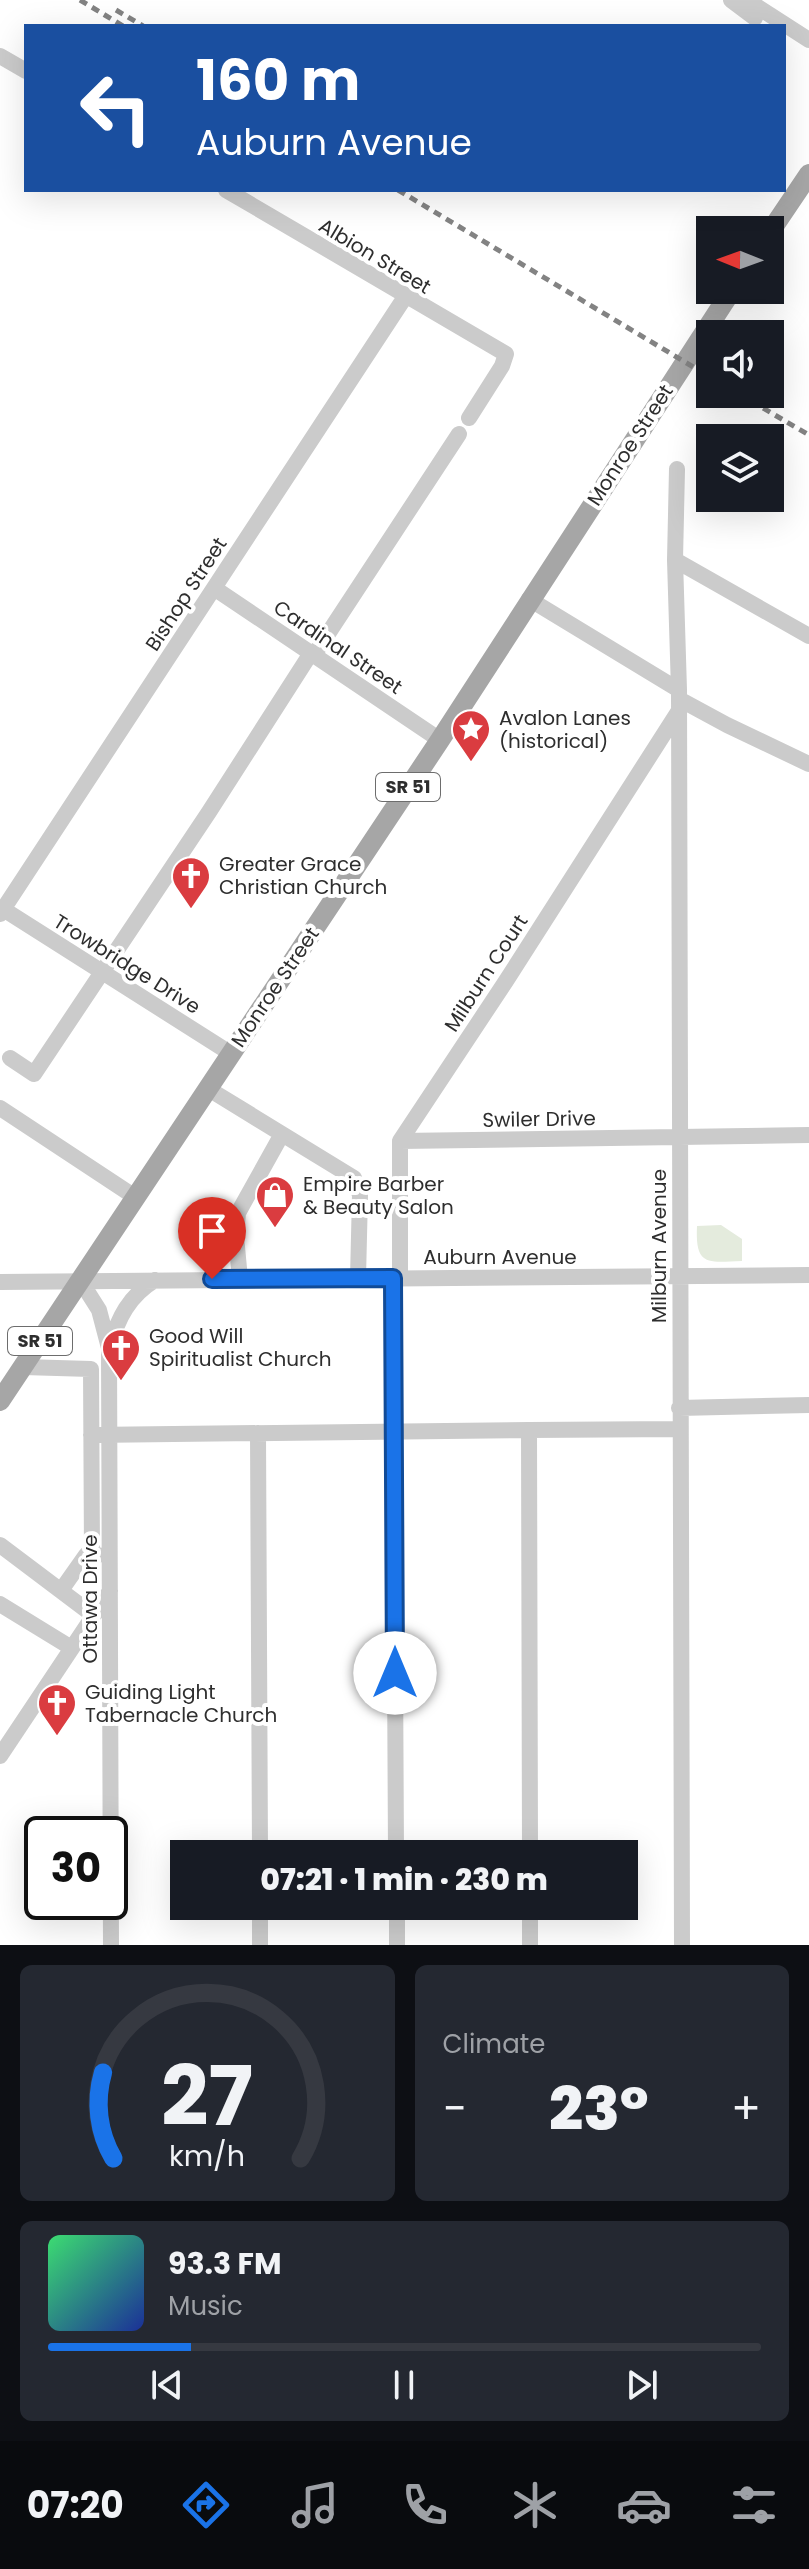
<!DOCTYPE html>
<html lang="en">
<head>
<meta charset="utf-8">
<style>
	body { margin:0; font-family:Poppins,sans-serif; background:#242831; color:#f1f3f6; height:100vh; display:flex; flex-direction:column; font-size:30px; white-space:nowrap }
	* { box-sizing:border-box; margin:0 }
	p { font-size:26px; color:#9ea1a6 }
	.icon { flex:none; width:44px; height:44px; fill:none; stroke:currentColor; stroke-width:2; stroke-linecap:round; stroke-linejoin:round }
	.map { position:relative; height:1945px; overflow:hidden }
	.panel { display:flex; flex-direction:column; gap:20px; padding:20px; background:#0d0f14; flex:1 }
	.panel>* { flex:none }
	.top-card { position:absolute; left:24px; top:24px; width:762px; height:168px; border-radius:0px; box-shadow:0 8px 32px #0002; background:#1a4fa0; color:#fff; overflow:hidden }
	.needle { width:52px; rotate:271deg }
	.tools { position:absolute; left:696px; top:216px; display:grid; gap:16px }
	.tools a { display:grid; place-items:center; width:88px; height:88px; border-radius:0px; background:#171b24; box-shadow:0 8px 32px #0002; font-size:40px }
	.speed { position:absolute; left:24px; top:1816px; display:flex; gap:16px; font-size:40px; font-weight:700; text-align:center }
	.speed>* { display:grid; place-content:center; width:104px; height:104px; border-radius:50%; background:#171b24; box-shadow:0 8px 32px #0002; line-height:1 }
	.speed .limit { border:4px solid #111; border-radius:12px; background:#fff; color:#111 }
	.pin { position:absolute; display:grid; place-items:center; width:68px; height:68px; color:#fff; margin:-82px -34px; border-radius:50% 50% 50% 0; rotate:-45deg; box-shadow:0 0 8px #0007 }
	.pin .icon { rotate:45deg }
	.me { position:absolute; width:88px; margin:-44px; rotate:0deg; stroke-linejoin:round; filter:drop-shadow(0 0 6px #0008) }
	.turn { display:flex; align-items:center; gap:28px; height:168px; padding:0 40px; font-size:36px }
	.turn .icon { width:104px; height:104px; stroke-width:2.5 }
	.turn b { display:block; font-size:56px; line-height:68px }
	.big { font-size:60px; font-weight:800; line-height:1.1 }
	.panel .tile { flex:1; display:flex; flex-direction:column; justify-content:center; gap:12px; min-width:0; padding:0 28px; border-radius:12px; background:#242831 }
	.panel .dial { align-items:center; gap:0 }
	.dial svg { height:208px; overflow:visible; fill:none; stroke:#363941; stroke-width:7; stroke-linecap:round; text-anchor:middle }
	.dial text { fill:#f1f3f6; stroke:none }
	.song { display:flex; align-items:center; gap:24px }
	.cover { width:96px; height:96px; border-radius:12px; background:linear-gradient(135deg,hsl(140 70% 55%),hsl(230 70% 35%)) }
	.played { height:8px; border-radius:4px; background:linear-gradient(90deg,#1a73e8 20%,#363941 20%) }
	.keys { display:flex; justify-content:space-around; direction:ltr }
	.heat { display:flex; justify-content:space-between; align-items:center; font-size:44px; direction:ltr }
	.panel .tiles { flex:1; display:grid; gap:20px; grid-template-columns:1fr 1fr }
	.tile:last-child { grid-column:span 2 }
	.trip { position:absolute; left:170px; top:1840px; width:468px; height:80px; border-radius:0px; background:#171b24; box-shadow:0 8px 32px #0002; font-weight:800; line-height:80px; text-align:center }
	.tab-bar { display:flex; height:128px; justify-content:space-around; align-items:center; background:#090b0e; color:#9ea1a6 }
	.tab-bar .icon { width:56px; height:56px }
	.tab-bar .on { color:#1a73e8 }
	.tab-bar b { font-size:36px; color:#f1f3f6 }
	.map>svg:first-child { display:block }
	.green { fill:#e4ebdd }
	.lines { fill:none; stroke-linecap:round; stroke-linejoin:round }
	.minor { stroke:#cbcbcb; stroke-width:16 }
	.major { stroke:#a6a6a6; stroke-width:20 }
	.rail { stroke:#838383; stroke-width:5; stroke-dasharray:8 6; stroke-linecap:butt }
	.route-casing { stroke:#114b97; stroke-width:20 }
	.route { stroke:#1a73e8; stroke-width:14 }
	.labels { text-anchor:middle; stroke-width:8; stroke-linejoin:round; paint-order:stroke }
	.shield { fill:#fff; stroke:#6d6d6d; stroke-width:2 }
	.shield-label { font-size:18px; font-weight:bold; fill:#2e2e2e }
	.street-label { font-size:20px; fill:#2e2e2e; stroke:#fff }
	.poi-label { font-size:20px; fill:#2e2e2e; stroke:#fff; text-anchor:start }
</style>
</head>
<body>
<div class="map">
<svg width="809" height="1945" viewBox="0 0 809 1945">
	<rect width="100%" height="100%" fill="#fff"/>
	<path class="green" d="M721,1225L742,1239V1261C708,1262 695,1267 697,1226Z"/>
	<g class="lines">
		<path class="minor" d="M731,0L755,18
			M747,0L809,40
			M0,56L26,71
			M226,190L506,354L502,366L469,418
			M675,560L677,469
			M214,588L440,740
			M529,599L679,690
			M314,655L459,434
			M679,699L727,725L809,764
			M3,909L230,1053
			M0,914L405,297
			M10,1058L34,1074L209,812L311,653
			M207,1088L354,1178L360,1195L358,1278
			M0,1108L135,1197
			M400,1141L809,1135
			M393,1278L396,1854
			M400,1278V1141L506,981L678,712
			M240,1279L236,1236L238,1213L282,1134
			M80,1280L99,1310L109,1348L111,1945
			M0,1282L809,1275
			M110,1346C118,1318 129,1296 155,1280
			M23,1367L91,1369L92,1555
			M679,1408L809,1405
			M529,1430L680,1429
			M258,1433L260,1854
			M91,1435L529,1430L530,1854
			M0,1545L93,1615
			M62,1589L86,1555H98
			M0,1604L70,1647
			M0,1756L110,1591
			M260,1906V1945
			M397,1906V1945
			M530,1906V1945
			M682,1945L679,690L675,560L809,636"/>
		<path class="major" d="M770,232L809,174
			M0,1401L440,740L732,290"/>
		<path class="rail" d="M80,0L123,26
			M116,10L143,26
			M398,190L710,377
			M739,394L809,435"/>
	</g>
	<g class="lines">
		<g class="route-casing">
			<path id="route" d="M212,1279L393,1278L395,1673"/>
		</g>
		<use href="#route" class="route"/>
	</g>
	<defs>
		<g id="sight-pin" transform="scale(2)"><path d="M0 17L-7.5 6A9.5 9.5 0 1 1 7.5 6Z" fill="#da3c40" stroke="#fff"/><path d="M0-6L1.8-2.2L6-1.7L2.9 1.2L3.7 5.4L0 3.3L-3.7 5.4L-2.9 1.2L-6-1.7L-1.8-2.2Z" fill="#fff"/></g>
		<g id="church-pin" transform="scale(2)"><path d="M0 17L-7.5 6A9.5 9.5 0 1 1 7.5 6Z" fill="#da3c40" stroke="#fff"/><path d="M-1.2-6h2.4v3.5h3.3v2.4h-3.3V6h-2.4V-.1h-3.3v-2.4h3.3Z" fill="#fff"/></g>
		<g id="shop-pin" transform="scale(2)"><path d="M0 17L-7.5 6A9.5 9.5 0 1 1 7.5 6Z" fill="#da3c40" stroke="#fff"/><path d="M-5-2.5h2.3a2.7 3.5 0 0 1 5.4 0H5L5.5 6h-11ZM-1.5-2.5h3a1.5 2.3 0 0 0-3 0Z" fill="#fff"/></g>
	</defs>
	<g fill-rule="evenodd">
		<use href="#sight-pin" x="471" y="729"/>
		<use href="#church-pin" x="191" y="876"/>
		<use href="#shop-pin" x="275" y="1195"/>
		<use href="#church-pin" x="121" y="1348"/>
		<use href="#church-pin" x="57" y="1703"/>
	</g>
	<g class="labels">
		<g class="shield">
			<rect x="376" y="773" width="64" height="28" rx="6"/>
			<rect x="8" y="1327" width="64" height="28" rx="6"/>
		</g>
		<g class="shield-label">
			<text x="408" y="793">SR 51</text>
			<text x="40" y="1347">SR 51</text>
		</g>
		<g class="street-label">
			<text transform="translate(375 256) rotate(31)" y="7">Albion Street</text>
			<text transform="translate(630 445) rotate(-57)" y="7">Monroe Street</text>
			<text transform="translate(186 594) rotate(-57)" y="7">Bishop Street</text>
			<text transform="translate(338 647) rotate(34)" y="7">Cardinal Street</text>
			<text transform="translate(127 964) rotate(32)" y="7">Trowbridge Drive</text>
			<text transform="translate(486 973) rotate(-57)" y="7">Milburn Court</text>
			<text transform="translate(275 987) rotate(-56)" y="7">Monroe Street</text>
			<text transform="translate(539 1119) rotate(-1)" y="7">Swiler Drive</text>
			<text transform="translate(659 1246) rotate(-90)" y="7">Milburn Avenue</text>
			<text x="500" y="1264">Auburn Avenue</text>
			<text transform="translate(90 1599) rotate(-90)" y="7">Ottawa Drive</text>
		</g>
		<g class="poi-label">
			<text x="499" y="725">Avalon Lanes<tspan x="499" dy="23">(historical)</tspan></text>
			<text x="219" y="871">Greater Grace<tspan x="219" dy="23">Christian Church</tspan></text>
			<text x="303" y="1191">Empire Barber<tspan x="303" dy="23">&amp; Beauty Salon</tspan></text>
			<text x="149" y="1343">Good Will<tspan x="149" dy="23">Spiritualist Church</tspan></text>
			<text x="85" y="1699">Guiding Light<tspan x="85" dy="23">Tabernacle Church</tspan></text>
		</g>
	</g>
</svg>
<div class="tools">
<a><svg class="needle" viewBox="-14 -14 28 28"><path d="M0-13l5 13h-10z" fill="#e53935"/><path d="M0 13l5-13h-10z" fill="#9ea1a6"/></svg></a>
<a><svg class="icon" aria-label="sound" viewBox="0 0 24 24"><path d="M4 9h4l5-4v14l-5-4H4zM17 9q2 3 0 6"/></svg></a>
<a><svg class="icon" aria-label="layers" viewBox="0 0 24 24"><path d="M12 4l9 5-9 5-9-5zM3 14l9 5 9-5"/></svg></a>
</div>
<div class="speed"><div class="limit">30</div></div>
<div class="pin" style="left:212px;top:1279px;background:#d93025"><svg class="icon" aria-label="arrive" viewBox="0 0 24 24"><path d="M6 21V4h12l-3 4 3 4H6"/></svg></div>
<svg class="me" style="left:395px;top:1673px" viewBox="-20 -20 40 40"><circle r="19" fill="#fff"/><path d="M0-13L10 11 0 6-10 11z" fill="#1a73e8"/></svg>
<div class="trip">07:21 · 1 min · 230 m</div>
<div class="top-card">
<div class="turn"><svg class="icon" aria-label="left" viewBox="0 0 24 24"><path d="M17 20v-9H6M10 6l-5 5 5 5"/></svg><div><b>160 m</b>Auburn Avenue</div></div>
</div>
</div>
<section class="panel">
<div class="tiles">
<div class="tile dial"><svg viewBox="0 0 100 80">
<path d="M14 69A42 42 0 1 1 86 69"/>
<path d="M14 69A42 42 0 0 1 10 36" stroke="#1a73e8"/>
<text x="50" y="56" font-size="32" font-weight="700">27</text>
<text x="50" y="72" font-size="11">km/h</text>
</svg></div>
<div class="tile"><p>Climate</p>
<div class="heat"><a>−</a><b class="big">23°</b><a>+</a></div>
</div>
<div class="tile">
<div class="song"><i class="cover"></i><div><b>93.3 FM</b><p>Music</p></div></div>
<div class="played"></div>
<div class="keys"><svg class="icon" aria-label="previous" viewBox="0 0 24 24"><path d="M18 5L8 12l10 7zM5 5v14"/></svg><svg class="icon" aria-label="pause" viewBox="0 0 24 24"><path d="M8 5v14M16 5v14"/></svg><svg class="icon" aria-label="next" viewBox="0 0 24 24"><path d="M6 5l10 7-10 7zM19 5v14"/></svg></div>
</div>
</div>
</section>
<nav class="tab-bar">
<b>07:20</b>
<svg class="icon on" aria-label="directions" viewBox="0 0 24 24"><path d="M12 3l9 9-9 9-9-9zM9 14v-3h6M13 9l2 2-2 2"/></svg>
<svg class="icon" aria-label="music" viewBox="0 0 24 24"><path d="M9 18V5l10-2v13"/><circle cx="6" cy="18" r="3"/><circle cx="16" cy="16" r="3"/></svg>
<svg class="icon" aria-label="phone" viewBox="0 0 24 24"><path d="M5 4h4l2 5-3 2q2 4 5 5l2-3 5 2v4C11 20 4 13 5 4z"/></svg>
<svg class="icon" aria-label="climate" viewBox="0 0 24 24"><path d="M12 3v18M4 7l16 10M4 17L20 7"/></svg>
<svg class="icon" aria-label="car" viewBox="0 0 24 24"><path d="M5 17H2v-5l4-1 3-4h7l3 4 3 1v5h-3M9 17h6M6 11h13"/><circle cx="7" cy="17" r="2"/><circle cx="17" cy="17" r="2"/></svg>
<svg class="icon" aria-label="filters" viewBox="0 0 24 24"><path d="M4 7h16M4 17h16"/><circle cx="9" cy="7" r="2"/><circle cx="15" cy="17" r="2"/></svg>
</nav>
</body>
</html>
